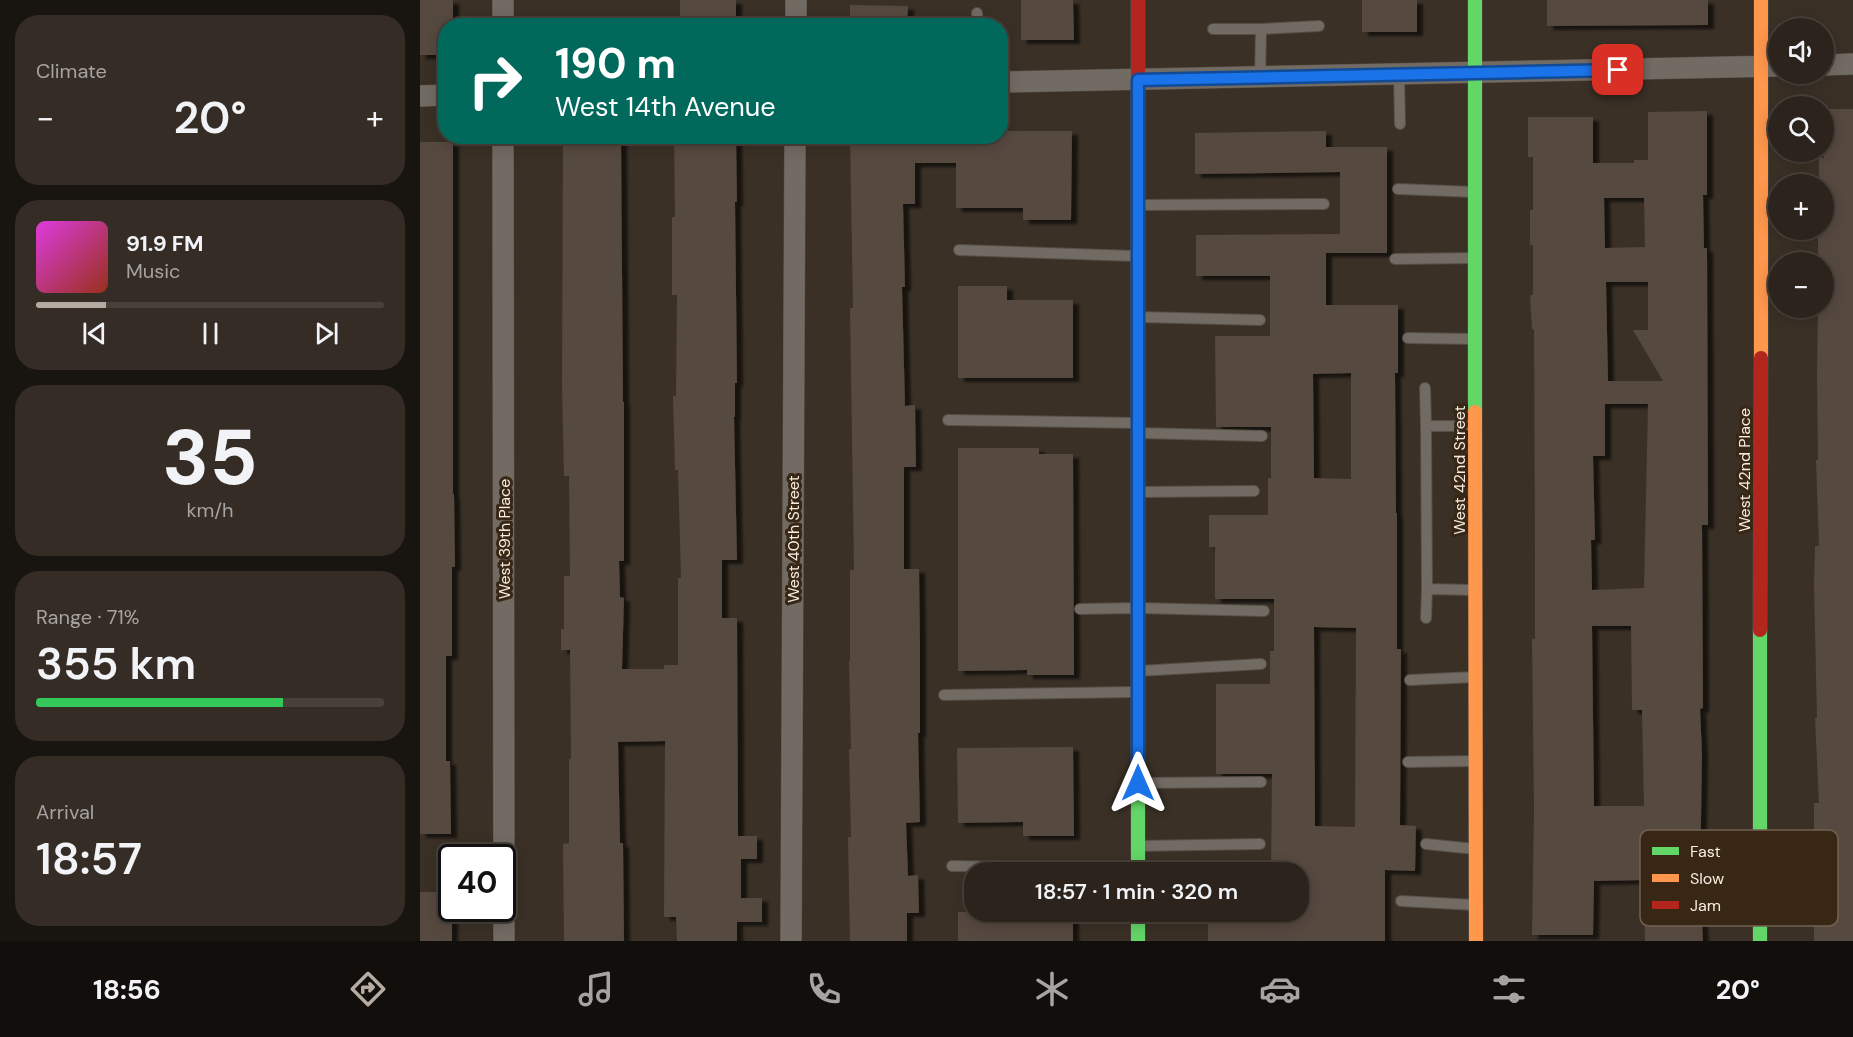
<!DOCTYPE html>
<html lang="en">
<head>
<meta charset="utf-8">
<style>
	body { margin:0; font-family:"DM Sans",sans-serif; background:#342c25; color:#f1f3f6; height:100vh; display:flex; flex-direction:column; font-size:22px; white-space:nowrap }
	* { box-sizing:border-box; margin:0 }
	p { font-size:20px; color:#a6a4a3 }
	.icon { flex:none; width:33px; height:33px; fill:none; stroke:currentColor; stroke-width:2; stroke-linecap:round; stroke-linejoin:round }
	.map { position:relative; flex:1; overflow:hidden }
	.sheet { display:flex; flex-direction:column; gap:15px; padding:15px; background:#18140f; width:420px }
	.sheet>* { flex:none }
	.top-card { position:absolute; left:18px; top:18px; width:570px; height:126px; border-radius:24px; box-shadow:0 3px 15px #0003,0 0 0 2px #48413b; background:#00695c; color:#fff; overflow:hidden }
	.tools { position:absolute; left:1348px; top:18px; display:grid; gap:12px }
	.tools a { display:grid; place-items:center; width:66px; height:66px; border-radius:50%; background:#2c241c; box-shadow:0 3px 15px #0003,0 0 0 2px #48413b; font-size:30px }
	.speed { position:absolute; left:18px; top:844px; display:flex; gap:12px; font-size:30px; font-weight:700; text-align:center }
	.speed>* { display:grid; place-content:center; width:78px; height:78px; border-radius:50%; background:#2c241c; box-shadow:0 3px 15px #0003,0 0 0 2px #48413b; line-height:1 }
	.speed .limit { border:3px solid #111; border-radius:9px; background:#fff; color:#111 }
	.pin { position:absolute; display:grid; place-items:center; width:51px; height:51px; color:#fff; margin:-26px; border-radius:12px; box-shadow:0 3px 9px #0006 }
	.me { position:absolute; width:66px; margin:-33px; rotate:0deg; stroke-linejoin:round; filter:drop-shadow(0 0 4px #0008) }
	.turn { display:flex; align-items:center; gap:21px; height:126px; padding:0 18px; font-size:27px }
	.turn .icon { width:78px; height:78px; stroke-width:2.5 }
	.turn b { display:block; font-size:42px; line-height:51px }
	.big { font-size:45px; font-weight:600; line-height:1.1 }
	.sheet .card { flex:1; display:flex; flex-direction:column; justify-content:center; gap:9px; min-width:0; padding:0 21px; border-radius:24px; background:#342c25 }
	.sheet .dial { align-items:center; gap:0 }
	.dial b { font-size:78px; line-height:1 }
	.song { display:flex; align-items:center; gap:18px }
	.cover { width:72px; height:72px; border-radius:9px; background:linear-gradient(135deg,hsl(300 70% 55%),hsl(10 70% 35%)) }
	.played { height:6px; border-radius:3px; background:linear-gradient(90deg,#b6aba0 20%,#48413b 20%) }
	.keys { display:flex; justify-content:space-around; direction:ltr }
	.heat { display:flex; justify-content:space-between; align-items:center; font-size:33px; direction:ltr }
	.charge { height:9px; border-radius:4px; background:linear-gradient(90deg,#34c759 71%,#48413b 0) }
	.trip { position:absolute; left:544px; top:862px; width:345px; height:60px; border-radius:24px; background:#2c241c; box-shadow:0 3px 15px #0003,0 0 0 2px #48413b; font-weight:600; line-height:60px; text-align:center }
	.tab-bar { display:flex; height:96px; justify-content:space-around; align-items:center; background:#120e0b; color:#a6a4a3 }
	.tab-bar .icon { width:42px; height:42px }
	.tab-bar .active { color:#b6aba0 }
	.tab-bar b { font-size:27px; color:#f1f3f6 }
	main { display:flex; flex:1; min-height:0 }
	.map>svg:first-child { display:block }
	.building { fill:#57483f; fill-rule:evenodd; filter:url(#shadow) }
	.lines { fill:none; stroke-linecap:round; stroke-linejoin:round }
	.lane-casing { stroke:#574f46; stroke-width:12 }
	.street-casing { stroke:#574f46; stroke-width:22 }
	.fast-casing { stroke:#574f46; stroke-width:15 }
	.slow-casing { stroke:#574f46; stroke-width:15 }
	.jam-casing { stroke:#574f46; stroke-width:15 }
	.lane { stroke:#726b63; stroke-width:10 }
	.street { stroke:#726b63; stroke-width:21 }
	.fast { stroke:#63d668; stroke-width:14 }
	.slow { stroke:#ff974d; stroke-width:14 }
	.jam { stroke:#b3261e; stroke-width:14 }
	.route-casing { stroke:#114b97; stroke-width:15 }
	.route { stroke:#1a73e8; stroke-width:10 }
	.labels { text-anchor:middle; stroke-width:6; stroke-linejoin:round; paint-order:stroke }
	.street-label { font-size:16px; fill:#f8ede2; stroke:#372714 }
	.key { fill:#372714; stroke:#716252; stroke-width:1.5 }
	.key-label { font-size:16px; fill:#f8ede2 }
</style>
</head>
<body>
<main>
<section class="sheet">
<div class="card"><p>Climate</p>
<div class="heat"><a>−</a><b class="big">20°</b><a>+</a></div>
</div>
<div class="card">
<div class="song"><i class="cover"></i><div><b>91.9 FM</b><p>Music</p></div></div>
<div class="played"></div>
<div class="keys"><svg class="icon" aria-label="previous" viewBox="0 0 24 24"><path d="M18 5L8 12l10 7zM5 5v14"/></svg><svg class="icon" aria-label="pause" viewBox="0 0 24 24"><path d="M8 5v14M16 5v14"/></svg><svg class="icon" aria-label="next" viewBox="0 0 24 24"><path d="M6 5l10 7-10 7zM19 5v14"/></svg></div>
</div>
<div class="card dial"><b>35</b><p>km/h</p></div>
<div class="card"><p>Range · 71%</p><b class="big">355 km</b><div class="charge"></div></div>
<div class="card"><p>Arrival</p><b class="big">18:57</b></div>
</section>
<div class="map">
<svg width="1433" height="941" viewBox="0 0 1433 941">
	<defs>
		<filter id="shadow"><feDropShadow dx="6" dy="4" stdDeviation="1.5" flood-color="#0009"/></filter>
	</defs>
	<rect width="100%" height="100%" fill="#3a3026"/>
	<path class="building" d="M0,0H33V26H26V55H0Z
		M260,0H316V26H260Z
		M601,0H653L654,40H601Z
		M942,0H997V32H942Z
		M1127,0H1288V25L1127,26Z
		M430,5L488,6L487,26H430Z
		M1404,109H1433V941H1394V803H1399L1395,718H1397L1394,586L1395,546H1399L1396,460H1398L1397,374L1398,308H1404V262H1398V230H1404V184H1399V158H1404Z
		M1287,111V195H1283L1284,248H1287L1288,525H1282L1283,708L1280,709L1282,754L1280,884L1283,941H1225L1224,880L1174,881L1173,935H1112L1114,810L1112,639H1115V553L1114,329H1112L1110,295H1113V245H1110V210H1113V157H1108V117H1173V163H1214V160H1228V112ZM1184,198H1224L1225,247L1185,248ZM1186,282H1228V330H1213L1243,381H1188ZM1185,404H1228L1224,588L1172,590L1171,540H1175L1173,456H1185ZM1172,626H1211L1212,710H1222L1224,806H1174Z
		M580,131H652L651,220H603V208H536V163H495V204H483L485,287H482L485,406L495,405L496,467H484V569H499L500,645V733H498L500,822L486,823L488,876L498,875L499,913H487V941H430L428,837H431L429,749H431L429,661H430V570H434L430,308H433L430,136H580Z
		M906,131V147H967V253H906V305H978V373H975L976,513H977V649H981L980,825L996,826L995,871L965,870V941H788V912H879V873H851L852,774H796V684H850V651H854V599H795V547H789V515H848V478H851V427H796L795,336H850V276H776V235L920,234V172L775,174V133ZM931,373V479L894,478L893,374ZM894,627L936,628L935,827L895,826Z
		M254,136H316L317,202H315L317,383H315V417H314L317,560H302V618H317L318,836H337V859H321V898H342V922H317V941H257L256,917H244L245,741L198,742L200,843H203L204,941H144L143,844L149,843V759H151L150,650H141V629H144V576H150L149,476H144L142,386L143,138L201,139L203,402H204V561H199L200,597L204,598L202,669H244V665H258V578H261L258,470H255L253,396H256L257,295H252V217H255Z
		M0,142H33V494H34L35,567H32V656H26V761H30L31,834H0Z
		M538,286H587V300H653V378H538Z
		M538,448H619V454H653L654,675H607V670L538,671Z
		M653,747L654,836H603V822L538,823L537,748Z
		M0,892H32V941H0Z
		M538,912H588V915L653,914V941H538Z"/>
	<g class="lines">
		<g class="lane-casing">
			<path id="lane" d="M557,13L558,26
				M793,29H841
				M979,75L980,124
				M840,78L841,29L899,26
				M978,189L1054,192
				M719,205L904,204
				M539,250L715,256
				M975,259L1055,258
				M719,317L840,320
				M988,338L1055,339
				M1005,388L1006,426H1055
				M528,420L715,423
				M1006,426L1007,589L1053,590
				M719,433L842,436
				M719,492L834,491
				M660,609L718,608L844,611
				M1006,618L1007,589
				M718,671L841,664
				M990,680L1055,677
				M524,695L715,692
				M988,762L1055,761
				M718,783L841,782
				M1006,844L1055,849
				M718,846L840,844
				M532,866L715,869
				M981,901L1055,905"/>
		</g>
		<g class="street-casing">
			<path id="street" d="M83,0V26
				M376,26V0
				M1404,65L1433,64
				M580,82L1359,66
				M0,96L26,95
				M83,136L84,941
				M371,941L375,136"/>
		</g>
		<g class="fast-casing">
			<path id="fast" d="M1055,0V412
				M718,566V873
				M718,912V941
				M1340,941V630"/>
		</g>
		<g class="slow-casing">
			<path id="slow" d="M718,269V566
				M1341,358V0
				M1055,412L1056,941"/>
		</g>
		<g class="jam-casing">
			<path id="jam" d="M718,0V269
				M1340,630L1341,358"/>
		</g>
		<use href="#lane" class="lane"/>
		<use href="#street" class="street"/>
		<use href="#fast" class="fast"/>
		<use href="#slow" class="slow"/>
		<use href="#jam" class="jam"/>
	</g>
	<g class="lines">
		<g class="route-casing">
			<path id="route" d="M718,783V80L1198,70"/>
		</g>
		<use href="#route" class="route"/>
	</g>
	<g class="labels">
		<g class="street-label">
			<text transform="translate(1039 470) rotate(-90)" y="6">West 42nd Street</text>
			<text transform="translate(1324 470) rotate(-90)" y="6">West 42nd Place</text>
			<text transform="translate(84 539) rotate(-90)" y="6">West 39th Place</text>
			<text transform="translate(373 539) rotate(-90)" y="6">West 40th Street</text>
		</g>
	</g>
	<rect x="1220" y="830" width="198" height="96" rx="9" class="key"/>
	<rect x="1232" y="847" width="27" height="8" fill="#63d668"/>
	<rect x="1232" y="874" width="27" height="8" fill="#ff974d"/>
	<rect x="1232" y="901" width="27" height="8" fill="#b3261e"/>
	<g class="key-label">
		<text x="1270" y="857">Fast</text>
		<text x="1270" y="884">Slow</text>
		<text x="1270" y="911">Jam</text>
	</g>
</svg>
<div class="tools">
<a><svg class="icon" aria-label="sound" viewBox="0 0 24 24"><path d="M4 9h4l5-4v14l-5-4H4zM17 9q2 3 0 6"/></svg></a>
<a><svg class="icon" aria-label="search" viewBox="0 0 24 24"><circle cx="10" cy="10" r="6"/><path d="M15 15l6 6"/></svg></a>
<a>+</a>
<a>−</a>
</div>
<div class="speed"><div class="limit">40</div></div>
<div class="pin" style="left:1198px;top:70px;background:#d93025"><svg class="icon" aria-label="arrive" viewBox="0 0 24 24"><path d="M6 21V4h12l-3 4 3 4H6"/></svg></div>
<svg class="me" style="left:718px;top:783px" viewBox="-20 -20 40 40"><path d="M0-17L14 15 0 8-14 15z" fill="#1a73e8" stroke="#fff" stroke-width="4"/></svg>
<div class="trip">18:57 · 1 min · 320 m</div>
<div class="top-card">
<div class="turn"><svg class="icon" aria-label="right" viewBox="0 0 24 24"><path d="M7 20v-9h11M14 6l5 5-5 5"/></svg><div><b>190 m</b>West 14th Avenue</div></div>
</div>
</div>
</main>
<nav class="tab-bar">
<b>18:56</b>
<svg class="icon active" aria-label="directions" viewBox="0 0 24 24"><path d="M12 3l9 9-9 9-9-9zM9 14v-3h6M13 9l2 2-2 2"/></svg>
<svg class="icon" aria-label="music" viewBox="0 0 24 24"><path d="M9 18V5l10-2v13"/><circle cx="6" cy="18" r="3"/><circle cx="16" cy="16" r="3"/></svg>
<svg class="icon" aria-label="phone" viewBox="0 0 24 24"><path d="M5 4h4l2 5-3 2q2 4 5 5l2-3 5 2v4C11 20 4 13 5 4z"/></svg>
<svg class="icon" aria-label="climate" viewBox="0 0 24 24"><path d="M12 3v18M4 7l16 10M4 17L20 7"/></svg>
<svg class="icon" aria-label="car" viewBox="0 0 24 24"><path d="M5 17H2v-5l4-1 3-4h7l3 4 3 1v5h-3M9 17h6M6 11h13"/><circle cx="7" cy="17" r="2"/><circle cx="17" cy="17" r="2"/></svg>
<svg class="icon" aria-label="filters" viewBox="0 0 24 24"><path d="M4 7h16M4 17h16"/><circle cx="9" cy="7" r="2"/><circle cx="15" cy="17" r="2"/></svg>
<b>20°</b>
</nav>
</body>
</html>
